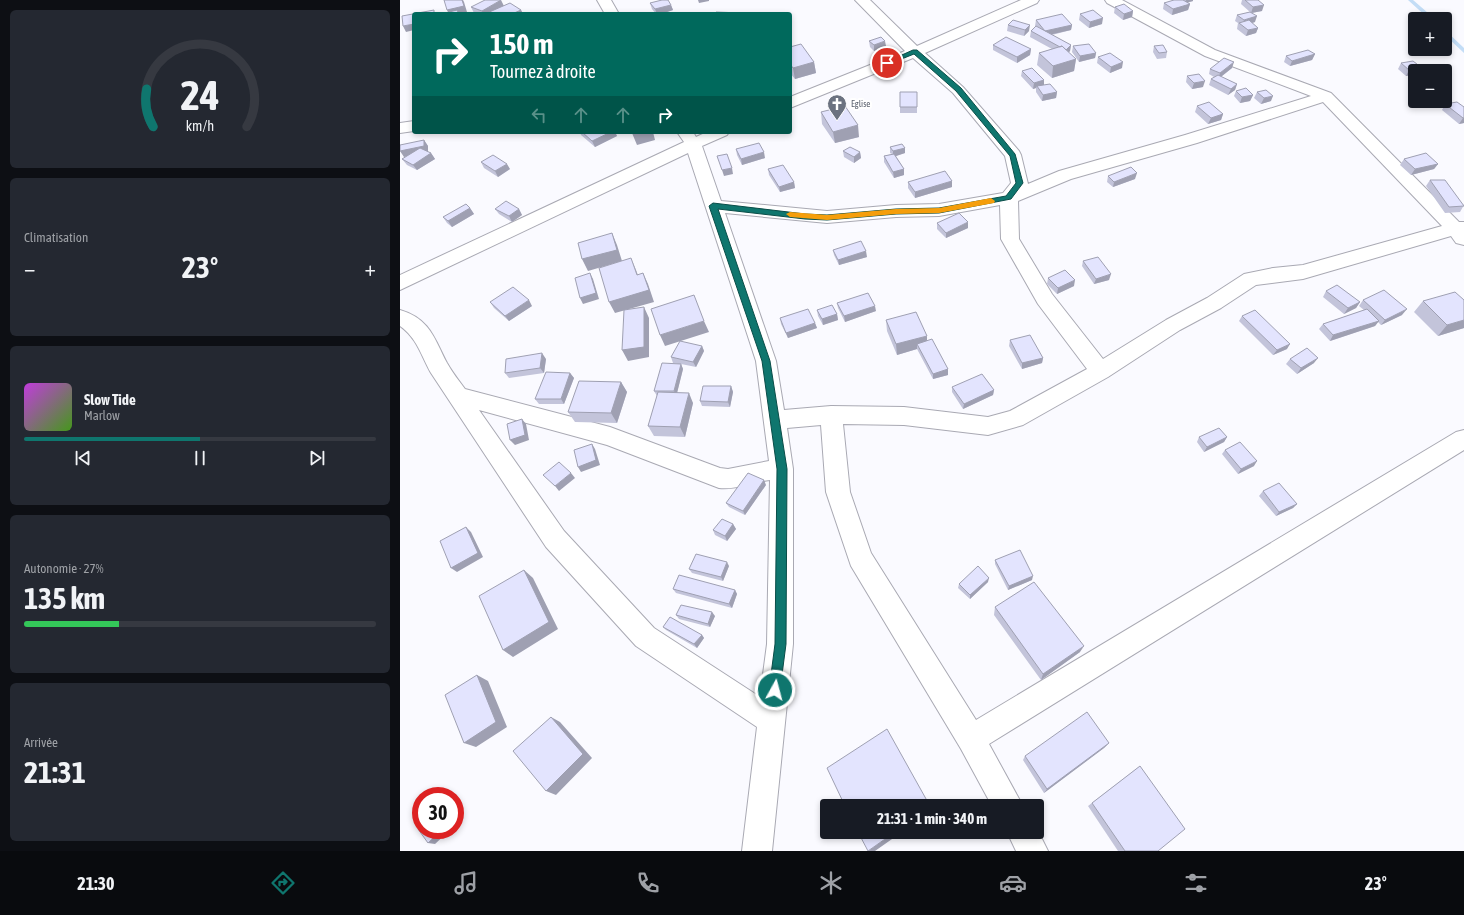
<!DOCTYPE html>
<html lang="fr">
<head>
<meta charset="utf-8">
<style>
	body { margin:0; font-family:"Asap Condensed",sans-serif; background:#242831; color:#f1f3f6; height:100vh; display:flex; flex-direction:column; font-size:15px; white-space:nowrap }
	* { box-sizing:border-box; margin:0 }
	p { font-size:13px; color:#9ea1a6 }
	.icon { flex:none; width:22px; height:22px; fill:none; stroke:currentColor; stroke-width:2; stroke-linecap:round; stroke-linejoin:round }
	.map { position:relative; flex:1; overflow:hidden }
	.details { display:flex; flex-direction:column; gap:10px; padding:10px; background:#0d0f14; width:400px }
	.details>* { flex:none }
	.top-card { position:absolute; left:12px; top:12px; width:380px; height:122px; border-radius:4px; box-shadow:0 2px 6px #0003; background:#00695c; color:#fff; overflow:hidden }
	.fabs { position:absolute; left:1008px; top:12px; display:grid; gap:8px }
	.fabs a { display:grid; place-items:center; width:44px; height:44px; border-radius:4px; background:#171b24; box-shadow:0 2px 6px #0003; font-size:20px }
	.speed { position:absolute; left:12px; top:787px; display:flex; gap:8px; font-size:20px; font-weight:700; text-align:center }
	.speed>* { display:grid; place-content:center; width:52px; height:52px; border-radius:50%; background:#171b24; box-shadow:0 2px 6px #0003; line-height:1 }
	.speed .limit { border:6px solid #d22; background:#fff; color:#111 }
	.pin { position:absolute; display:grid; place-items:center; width:34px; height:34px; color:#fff; margin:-17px; border:2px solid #fff; border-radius:50%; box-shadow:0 1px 4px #0007 }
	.me { position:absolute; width:44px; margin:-22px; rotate:7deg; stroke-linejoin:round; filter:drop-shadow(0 0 3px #0008) }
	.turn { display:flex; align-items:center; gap:14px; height:84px; padding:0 12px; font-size:18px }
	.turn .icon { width:52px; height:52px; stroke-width:2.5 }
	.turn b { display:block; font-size:28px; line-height:34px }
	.lanes { display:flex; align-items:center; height:38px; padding:0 12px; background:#0003; justify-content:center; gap:20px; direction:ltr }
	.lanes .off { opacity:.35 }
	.big { font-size:30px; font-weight:700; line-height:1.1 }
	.details .card { flex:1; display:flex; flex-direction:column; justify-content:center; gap:6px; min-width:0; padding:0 14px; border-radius:6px; background:#242831 }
	.details .dial { align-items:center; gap:0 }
	.dial svg { height:104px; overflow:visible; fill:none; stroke:#363941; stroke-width:7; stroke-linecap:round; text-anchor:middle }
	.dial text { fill:#f1f3f6; stroke:none }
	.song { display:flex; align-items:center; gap:12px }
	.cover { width:48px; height:48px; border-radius:6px; background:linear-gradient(135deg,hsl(290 70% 55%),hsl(100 70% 35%)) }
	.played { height:4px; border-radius:2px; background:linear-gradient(90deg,#0f766e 50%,#363941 50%) }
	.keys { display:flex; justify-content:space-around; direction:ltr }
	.heat { display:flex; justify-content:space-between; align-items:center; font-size:22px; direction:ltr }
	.charge { height:6px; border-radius:3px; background:linear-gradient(90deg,#34c759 27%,#363941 0) }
	.trip { position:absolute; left:420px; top:799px; width:224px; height:40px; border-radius:4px; background:#171b24; box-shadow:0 2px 6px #0003; font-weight:700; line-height:40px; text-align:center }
	.menu { display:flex; height:64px; justify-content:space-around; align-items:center; background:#090b0e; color:#9ea1a6 }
	.menu .icon { width:28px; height:28px }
	.menu .selected { color:#0f766e }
	.menu b { font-size:18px; color:#f1f3f6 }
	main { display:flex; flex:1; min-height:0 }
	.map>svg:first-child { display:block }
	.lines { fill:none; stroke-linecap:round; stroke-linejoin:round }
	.stream { fill:#c3ddf6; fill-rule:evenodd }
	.minor-casing { stroke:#a9a9b3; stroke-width:2 }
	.minor { fill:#fff; fill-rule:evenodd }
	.wall { fill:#c3c4da }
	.shaded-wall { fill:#9fa0b2 }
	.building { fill:#e3e4fe; stroke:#9fa0b2 }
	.route { fill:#0f766e; stroke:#0a4d48 }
	.slow { fill:#f59e0b }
	.labels { text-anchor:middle; stroke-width:4; stroke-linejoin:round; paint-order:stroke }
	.far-worship-label { font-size:9px; fill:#5b616d; stroke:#fff; text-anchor:start }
</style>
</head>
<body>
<main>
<section class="details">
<div class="card dial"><svg viewBox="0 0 100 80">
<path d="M14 69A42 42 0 1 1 86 69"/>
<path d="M14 69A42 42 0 0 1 9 40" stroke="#0f766e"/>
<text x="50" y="56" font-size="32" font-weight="700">24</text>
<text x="50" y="72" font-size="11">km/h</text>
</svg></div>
<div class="card"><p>Climatisation</p>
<div class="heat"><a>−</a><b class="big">23°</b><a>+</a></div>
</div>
<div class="card">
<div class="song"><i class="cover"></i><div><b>Slow Tide</b><p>Marlow</p></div></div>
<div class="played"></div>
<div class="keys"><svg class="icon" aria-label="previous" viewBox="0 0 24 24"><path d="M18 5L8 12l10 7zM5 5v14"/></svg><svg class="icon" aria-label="pause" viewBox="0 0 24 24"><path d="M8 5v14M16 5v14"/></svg><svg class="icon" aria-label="next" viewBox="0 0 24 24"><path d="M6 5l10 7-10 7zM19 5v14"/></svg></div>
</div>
<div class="card"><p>Autonomie · 27%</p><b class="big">135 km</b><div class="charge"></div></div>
<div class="card"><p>Arrivée</p><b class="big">21:31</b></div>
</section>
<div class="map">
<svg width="1064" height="851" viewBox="0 0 1064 851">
	<rect width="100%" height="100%" fill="#fafaff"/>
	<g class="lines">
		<path class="stream" d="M1008,0H1013L1035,19H1029Z
			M1045,30L1064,48V53L1045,35Z"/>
		<g class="minor-casing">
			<path id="minor" d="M197,0H211L219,14H205Z
				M455,0H470L517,46L621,0H639L637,3L525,53L563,87L619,151L621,155L628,184L659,171L785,135L911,96L805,56L707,3L705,0H722L815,50L931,93L1059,222H1064V245L1056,243L1051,236L903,279L856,285L821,308L780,330L708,377L623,425L588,435L504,425L443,424L450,492L471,553L576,720L1056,432L1064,430V450L589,744L623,806H592L561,749L451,566L426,492L421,425L387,428L393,469V644L372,851H342L357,727L236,646L146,547L31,373C21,355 17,338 0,326V310C30,319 34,338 47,363C52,372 59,381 65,389L210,427L320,468L328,469L369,461L356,361L288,153L0,290V275L284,142L277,132H293L296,137L307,132H329L327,135L302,146L321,201L427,211L496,205L539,204L603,193L611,183L605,156L553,93L513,58L390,108V97L505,51ZM923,102L1042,226L903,265L873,268L844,274L807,298L766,320L703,359L652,294L619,239L618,201L671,179L797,143ZM600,205L601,239L638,304L687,369L610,411L588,417L504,407L431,406L384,410L376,361L325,213L427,223L496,217L539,216ZM79,410L207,445L319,488C336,490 353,482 370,480L367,644L360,697L254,628L164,531Z
				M14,121V131L0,133V123Z
				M637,829L648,851H616L607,832H637Z"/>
		</g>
		<use href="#minor" class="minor"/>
	</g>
	<path class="wall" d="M774,0H793V1L787,3L790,4L788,10L772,15L763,9L764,3Z
		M842,0H858L862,11L852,13L855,22L852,23L858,28L856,33L846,36L837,29L838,23L835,21L837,15L850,12L841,4Z
		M250,3L271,5L273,10L261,14H256L252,9Z
		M104,6L121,10L123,14H76L74,13L71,7Z
		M715,7L733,11L732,17L723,20L714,13Z
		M680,14L702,24L689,28L679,20Z
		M636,20L672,25L671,30L652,35L671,45L670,51L668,53L676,59L674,71L652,78L637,65L639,53L652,49L630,37L631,31L635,27V26Z
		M608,25L629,31L624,36L607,31Z
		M469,41L486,46L474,51L470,47Z
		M593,45L631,49L630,55L617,63L593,50Z
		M673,46L696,53L695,58L679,62L672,52Z
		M754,46L767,52L766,58L757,59L753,52Z
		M390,47L414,62L416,73L395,79L390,73Z
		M915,54L912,60L890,66L884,62L886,56Z
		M698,57L722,68L710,73L697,63Z
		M1001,63L1022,68L1020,71H1015V74L1006,76L998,69Z
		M832,68L821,77L837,84L835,90L828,95L809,85L811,79L814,77L809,74L810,69Z
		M622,71L644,80V85L657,92L656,98L642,101L636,92V88L633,89L621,76Z
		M787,76L803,87L792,89L786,82Z
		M836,91L853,95L850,101L840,103L834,96Z
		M500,92H517V113H500Z
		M857,92L871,101L861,104L854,98Z
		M1045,104L1064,107V123L1059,124L1042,110Z
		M797,106L823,114L821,120L808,124L795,112Z
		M421,112L459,137L435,143L422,124Z
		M180,132H215L217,136L195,147L181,135Z
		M24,140L28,146V152L31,153L35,159L17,170L7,165L2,159L7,156L4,157Z
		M490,147L505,148V153L496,156L504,169V175L494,178L484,162V156L492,154L490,153Z
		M336,149L365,158L342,165L337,155Z
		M443,151L460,152L461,158L454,163L444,157Z
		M1004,159L1038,164L1034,169L1011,175L1000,165Z
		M81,162L110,169L98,177L84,168Z
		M368,169L394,182L395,188L380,192L369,175Z
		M708,176L735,179L713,187L707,182Z
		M1030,180L1064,205L1060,212L1045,213L1026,186Z
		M508,182L552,187L515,198L508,188Z
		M70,208L74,214L52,227L47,223L43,217Z
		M95,209H119L122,215L112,222L99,214Z
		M537,223L568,228L546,238L537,229Z
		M433,250L467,257L439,265L434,255Z
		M683,261L709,280L694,284L682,266Z
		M648,278L674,286L657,294L647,284Z
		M926,291L960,302L956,308L944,314L923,297Z
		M963,300L1002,315L981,325L978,322L975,326L930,341L919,329L923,324L964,310L959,306Z
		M1023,301L1064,328L1038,336L1014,312Z
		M90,302L132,306L109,321L94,308Z
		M437,303L476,311L445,322L438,308Z
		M417,310L437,314L438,320L423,325L418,316Z
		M842,316L887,349L873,355L839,321Z
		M380,318L415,323L417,328L388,338L381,324Z
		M486,320L527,341L548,369V375L533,379L517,349L497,355L487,331Z
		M610,340L643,358L642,363L622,369L609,346Z
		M302,346L304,351L296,367L281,364L283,369L277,393L293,403L285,437L254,436L248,426L257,396L254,391L278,364L273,363L271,357Z
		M146,359L144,373L109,378L105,373Z
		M890,359L914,363L897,374L886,364Z
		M170,373L174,378L164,404H139L135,399Z
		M221,382L227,392L217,423L175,422L168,412Z
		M331,386L333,392L330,407L302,406L300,401Z
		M552,387L594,390L593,395L563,409L552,392Z
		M799,437H827L824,442L804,452L797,442Z
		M825,450L854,466L838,474L822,454Z
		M366,485L345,515L329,507L326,503Z
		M863,491L897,504L893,508L876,516L859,496Z
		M333,524L336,529L327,541L315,535L313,530Z
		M595,560L632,580L608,590L595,564Z
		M329,566L323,581L292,573L289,569Z
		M588,582L570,599L558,588L559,584Z
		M273,589L335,590L337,594L332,608L276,593Z
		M595,607L680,652L641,680L594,615Z
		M276,615L315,616L310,627L279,619Z
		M263,627L302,635L304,638L297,648L266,630Z
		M709,743L704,748L644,793L623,760L625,756Z
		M740,766L758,851H718L688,806Z"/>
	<path class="shaded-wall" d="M62,0H63L64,2L67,12L59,14H49L47,10Z
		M101,0L104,6L87,13L88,14H83L82,11Z
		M298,0H309V1L299,3Z
		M786,0H793V1L785,3Z
		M790,4L788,10L772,15L773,9Z
		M271,5L273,10L261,14H257L255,9Z
		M864,5L862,11L851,13L853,7Z
		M121,10L123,14H112Z
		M733,11L732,17L723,20L724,14Z
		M857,16L855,22L842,26L844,20Z
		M703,18L702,24L689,28L690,22Z
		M14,24V30L6,32L3,26Z
		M630,25L629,31L624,36L625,30Z
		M672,25L671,30L644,36L645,31Z
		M858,28L856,33L846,36L848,30Z
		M485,41L486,46L474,51V45Z
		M671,45L670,51L665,56L666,50Z
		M631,49L630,55L617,63V57Z
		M696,53L695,58L679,62L680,56Z
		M915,54L912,60L890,66L892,61Z
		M676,59L674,71L652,78L653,66Z
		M414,62L416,73L395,79L393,68Z
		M723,62L722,68L710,73L711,67Z
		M834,62L832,68L818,79L820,73Z
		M1022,68L1020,71H1015V74L1006,76L1009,70Z
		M644,80V86H637L636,88L633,89L634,83Z
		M805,81L803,87L792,89L794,83Z
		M837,84L835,90L828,95L831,89Z
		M657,92L656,98L642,101L643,95Z
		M853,95L850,101L840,103L842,97Z
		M873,96L871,101L861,104L864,98Z
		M823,114L821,120L808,124L811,118Z
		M1063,118H1064V123L1059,124Z
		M458,125L459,137L435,143L433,132Z
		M211,132H215L217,136L195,147L192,141Z
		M238,132H253L255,140L237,145L232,133Z
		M24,140L28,146V152L4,157L0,151Z
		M505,148V153L493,157V151Z
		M364,152L365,158L342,165L341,159Z
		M460,152L461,158L454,163V157Z
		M31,153L35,159L17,170L13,165Z
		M107,164L110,169L98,177L95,171Z
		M1038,164L1034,169L1011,175L1015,169Z
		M332,168L333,174L324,176L322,170Z
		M504,169V175L494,178L493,172Z
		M737,173L735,179L713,187L714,182Z
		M552,181V187L515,198V192Z
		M394,182L395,188L380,192L379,187Z
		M70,208L74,214L52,227L48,221Z
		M119,209L122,215L112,222L109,216Z
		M568,222V228L546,238V233Z
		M212,233L217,245L222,261L188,271L182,259Z
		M466,251L467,257L439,265L438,260Z
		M231,258L236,270L242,286L237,275Z
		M190,273L193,279L199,299L183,304L180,298Z
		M243,273L248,284L254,302L215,313L209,302Z
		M711,274L709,280L694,284L696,279Z
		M675,280L674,286L657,294L658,288Z
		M129,300L132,306L109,321L105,316Z
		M960,302L956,308L944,314L948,308Z
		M475,306L476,311L445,322L444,316Z
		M244,307L249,318V357L228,361L222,350Z
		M1007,309L1002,315L981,325L985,320Z
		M437,314L438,320L423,325L422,319Z
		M1064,320V328L1038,336L1047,325Z
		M304,321L309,332L265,346L260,335Z
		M979,321L975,326L930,341L933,335Z
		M415,323L417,328L388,338L386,333Z
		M527,336V347L517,344V349L497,355L496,344Z
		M890,344L887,349L873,355L877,350Z
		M302,346L304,351L296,367L293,362Z
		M142,353L146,359L144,373L140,368Z
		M643,358L642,363L622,369V363Z
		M918,358L914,363L897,374L901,368Z
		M281,364L283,369L276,397L274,391Z
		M548,369V375L533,379V374Z
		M170,373L174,378L164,404L161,399Z
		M221,382L227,392L217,423L211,413Z
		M331,386L333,392L330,407L328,402Z
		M594,390L593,395L563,409L564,404Z
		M289,393L293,403L285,437L280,427Z
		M122,419L126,424L129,440L115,445L110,440Z
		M827,437L824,442L804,452L807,447Z
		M192,444L195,449L200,465L181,472L178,467Z
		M857,461L854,466L838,474L841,469Z
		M171,473L175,478L159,491L155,486Z
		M364,480L366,485L345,515L343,511Z
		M897,504L893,508L876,516L879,512Z
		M333,524L336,529L327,541L325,536Z
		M66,527L71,532L83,557L57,572L51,568Z
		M327,562L329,566L323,581L321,577Z
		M124,570L133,578L158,629L113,657L103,650Z
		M633,576L632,580L608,590L609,586Z
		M589,578L588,582L570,599V595Z
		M335,590L337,594L332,608L329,604Z
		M312,612L315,616L310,627L308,624Z
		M302,635L304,638L297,648L294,644Z
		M684,646L680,652L641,680L643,674Z
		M77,675L88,681L107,727L76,747L64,743Z
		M151,717L160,722L192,758L156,795L146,791Z
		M709,743L704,748L644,793L647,789Z
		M55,809L62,819L55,825Z
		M42,830H50L35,844L28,843Z
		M495,832H502L475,851H468Z"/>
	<path class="building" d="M44,0H62L64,6L47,10Z
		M85,0H101L82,11L71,7Z
		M262,0H268L271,5L255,9L250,3Z
		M774,0H783L790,4L773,9L764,3Z
		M845,0H858L864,5L853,7Z
		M110,3L121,10L112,14H90L87,13Z
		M724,4L733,11L724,14L715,7Z
		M34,10V14H14V24L3,26L2,16Z
		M57,10L59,14H41Z
		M693,10L703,18L690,22L680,14Z
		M316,12L341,13V14H315Z
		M850,12L857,16L844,20L837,15Z
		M662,14L672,25L645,31L636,20Z
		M613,20L630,25L625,30L608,25Z
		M849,20L858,28L848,30L839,23Z
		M636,26L671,45L666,50L662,46L660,47L631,31Z
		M481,37L485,41L474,45L469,41Z
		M606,37L631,49L617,57L593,45Z
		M401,44L414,62L393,68L390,64V47Z
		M689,44L696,53L680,56L673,46Z
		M763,45L767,52L759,53L754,46Z
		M662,46L676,59L653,66L639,53Z
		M908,50L915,54L892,61L886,56Z
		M710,53L723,62L711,67L698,57Z
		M824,58L834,62L820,73L810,69Z
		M1013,61L1022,68L1009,70L1001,63Z
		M632,68L644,80L634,83L622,71Z
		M799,74L805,81L794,83L787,76Z
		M818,75L837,84L831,89L811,79Z
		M650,84L657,92L643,95L637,86Z
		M846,88L853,95L842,97L836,91Z
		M866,90L873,96L864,98L857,92Z
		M500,92H517V107H500Z
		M809,102L823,114L811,118L797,106Z
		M1057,102L1064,107V118H1063L1045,104Z
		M445,106L458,125L433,132L421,112Z
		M182,132H211L192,141Z
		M24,140V146L0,151V145Z
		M359,143L364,152L341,159L336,149Z
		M502,144L505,148L493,151L490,147Z
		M450,147L460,152L454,157L443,151Z
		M20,148L31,153L13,165L2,159Z
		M1026,153L1038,164L1015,169L1004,159Z
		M327,154L332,168L322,170L317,156Z
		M494,154L504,169L493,172L484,156Z
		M93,155L107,164L95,171L81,162Z
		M383,165L394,182L379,187L368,169Z
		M731,167L737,173L714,182L708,176Z
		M545,171L552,181L515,192L508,182Z
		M1030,180H1045L1064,206L1049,207Z
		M106,201L119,209L109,216L95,209Z
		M66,204L70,208L48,221L43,217Z
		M559,213L568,222L546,233L537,223Z
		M212,233L217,250L182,259L178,243Z
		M461,241L466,251L438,260L433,250Z
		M698,257L711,274L696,279L683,261Z
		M231,258L237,275L243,273L249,290L209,302L199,268Z
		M665,270L675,280L658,288L648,278Z
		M190,273L196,293L180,298L175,278Z
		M937,285L960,302L948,308L926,291Z
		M113,287L129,300L105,316L90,302Z
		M984,290L1007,309L985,320L963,300Z
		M1055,292L1064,300V320L1047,325L1023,301Z
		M468,293L475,306L444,316L437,303Z
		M294,295L304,321L260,335L251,309Z
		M432,305L437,314L422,319L417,310Z
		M244,307V347L222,350L224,310Z
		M408,309L415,323L386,333L380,318Z
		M967,309L979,321L933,335L923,324Z
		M855,310L890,344L877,350L842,316Z
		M516,312L527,336L496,344L486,320Z
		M630,335L643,358L622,363L610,340Z
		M532,339L548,369L533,374L517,344Z
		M280,341L302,346L293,362L271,357Z
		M907,348L918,358L901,368L890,359Z
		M142,353L140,368L105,373L106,359Z
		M262,363L281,364L274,391H254Z
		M146,372L170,373L161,399H135Z
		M582,374L594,390L564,404L552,387Z
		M179,381L221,382L211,413L168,412Z
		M303,386H331L328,402L300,401Z
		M258,392L289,393L280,427L248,426Z
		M122,419L125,435L110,440L107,424Z
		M819,428L827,437L807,447L799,437Z
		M840,442L857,461L841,469L825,450Z
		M192,444L196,460L178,467L174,450Z
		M159,462L171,473L155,486L143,475Z
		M348,473L364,480L343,511L326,503Z
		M879,483L897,504L879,512L863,491Z
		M322,519L333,524L325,536L313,530Z
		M66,527L78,553L51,568L40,541Z
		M620,550L633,576L609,586L595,560Z
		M296,554L327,562L321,577L289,569Z
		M578,566L589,578L570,595L559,584Z
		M124,570L149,622L103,650L79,596Z
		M279,575L335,590L329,604L273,589Z
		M634,582L684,646L643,674L595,607Z
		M281,605L312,612L308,624L276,615Z
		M270,617L302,635L294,644L263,627Z
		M77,675L96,722L64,743L45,695Z
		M687,712L709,743L647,789L625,756Z
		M151,717L183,754L146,791L113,751Z
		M487,729L530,806H445L427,768Z
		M740,766L785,829L758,851H725L692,803Z
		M21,826V830H42L28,843L18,829Z
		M458,832H495L468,851Z"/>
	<path class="route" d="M513,50H517L561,88L615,154L623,183L611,199L539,213L496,214L427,220L405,219L318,209L370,361L387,469L386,644L380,690L379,694L375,696L371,694L369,690L375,644L377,469L362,361L309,206L313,203L405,214L427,215L496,209L539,208L606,196L616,183L610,156L556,91L514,54L489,64L484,63Z"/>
	<path class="slow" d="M591,198L595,201L594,203L539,213L496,214L427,220L390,217L386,214L390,212L427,215L496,209L539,208Z"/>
	<defs>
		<g id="church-pin" transform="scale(1)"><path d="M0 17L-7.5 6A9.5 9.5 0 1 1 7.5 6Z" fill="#6b7280" stroke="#fff"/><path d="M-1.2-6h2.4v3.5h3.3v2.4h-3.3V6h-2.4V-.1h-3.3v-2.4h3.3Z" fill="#fff"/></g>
	</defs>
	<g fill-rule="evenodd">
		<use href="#church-pin" x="437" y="104"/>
	</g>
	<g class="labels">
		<g class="far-worship-label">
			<text x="451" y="107">Eglise</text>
		</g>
	</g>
</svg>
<div class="fabs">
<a>+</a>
<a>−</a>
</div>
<div class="speed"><div class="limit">30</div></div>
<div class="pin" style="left:487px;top:63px;background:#d93025"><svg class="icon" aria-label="arrive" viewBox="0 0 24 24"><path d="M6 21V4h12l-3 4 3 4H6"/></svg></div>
<svg class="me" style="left:375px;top:690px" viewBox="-20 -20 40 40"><circle r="17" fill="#0f766e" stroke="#fff" stroke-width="3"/><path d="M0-11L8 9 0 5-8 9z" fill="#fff"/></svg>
<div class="trip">21:31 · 1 min · 340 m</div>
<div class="top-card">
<div class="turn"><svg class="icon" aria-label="right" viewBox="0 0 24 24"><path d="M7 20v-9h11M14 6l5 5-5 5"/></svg><div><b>150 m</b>Tournez à droite</div></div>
<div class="lanes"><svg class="icon off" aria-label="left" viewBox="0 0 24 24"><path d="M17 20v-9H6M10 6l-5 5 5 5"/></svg><svg class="icon off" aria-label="ahead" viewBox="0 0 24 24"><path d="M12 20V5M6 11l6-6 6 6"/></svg><svg class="icon off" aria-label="ahead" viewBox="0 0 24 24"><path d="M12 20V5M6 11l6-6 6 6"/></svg><svg class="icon" aria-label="right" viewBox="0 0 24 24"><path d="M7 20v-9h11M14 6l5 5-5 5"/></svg></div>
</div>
</div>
</main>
<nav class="menu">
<b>21:30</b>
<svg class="icon selected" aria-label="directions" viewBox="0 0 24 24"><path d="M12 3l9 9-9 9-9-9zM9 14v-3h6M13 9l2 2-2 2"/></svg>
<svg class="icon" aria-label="music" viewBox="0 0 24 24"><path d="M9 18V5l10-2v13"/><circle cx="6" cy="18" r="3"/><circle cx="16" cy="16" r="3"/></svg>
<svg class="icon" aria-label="phone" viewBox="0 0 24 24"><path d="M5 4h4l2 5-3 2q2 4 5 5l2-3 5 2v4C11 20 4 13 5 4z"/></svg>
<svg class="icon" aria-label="climate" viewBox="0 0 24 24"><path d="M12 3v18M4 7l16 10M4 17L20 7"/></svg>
<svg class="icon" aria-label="car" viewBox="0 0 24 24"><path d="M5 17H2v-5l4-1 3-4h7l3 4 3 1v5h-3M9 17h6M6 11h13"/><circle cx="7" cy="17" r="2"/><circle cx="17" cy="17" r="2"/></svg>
<svg class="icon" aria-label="filters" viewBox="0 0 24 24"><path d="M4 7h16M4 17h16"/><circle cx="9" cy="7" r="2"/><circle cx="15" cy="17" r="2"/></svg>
<b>23°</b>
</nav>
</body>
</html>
